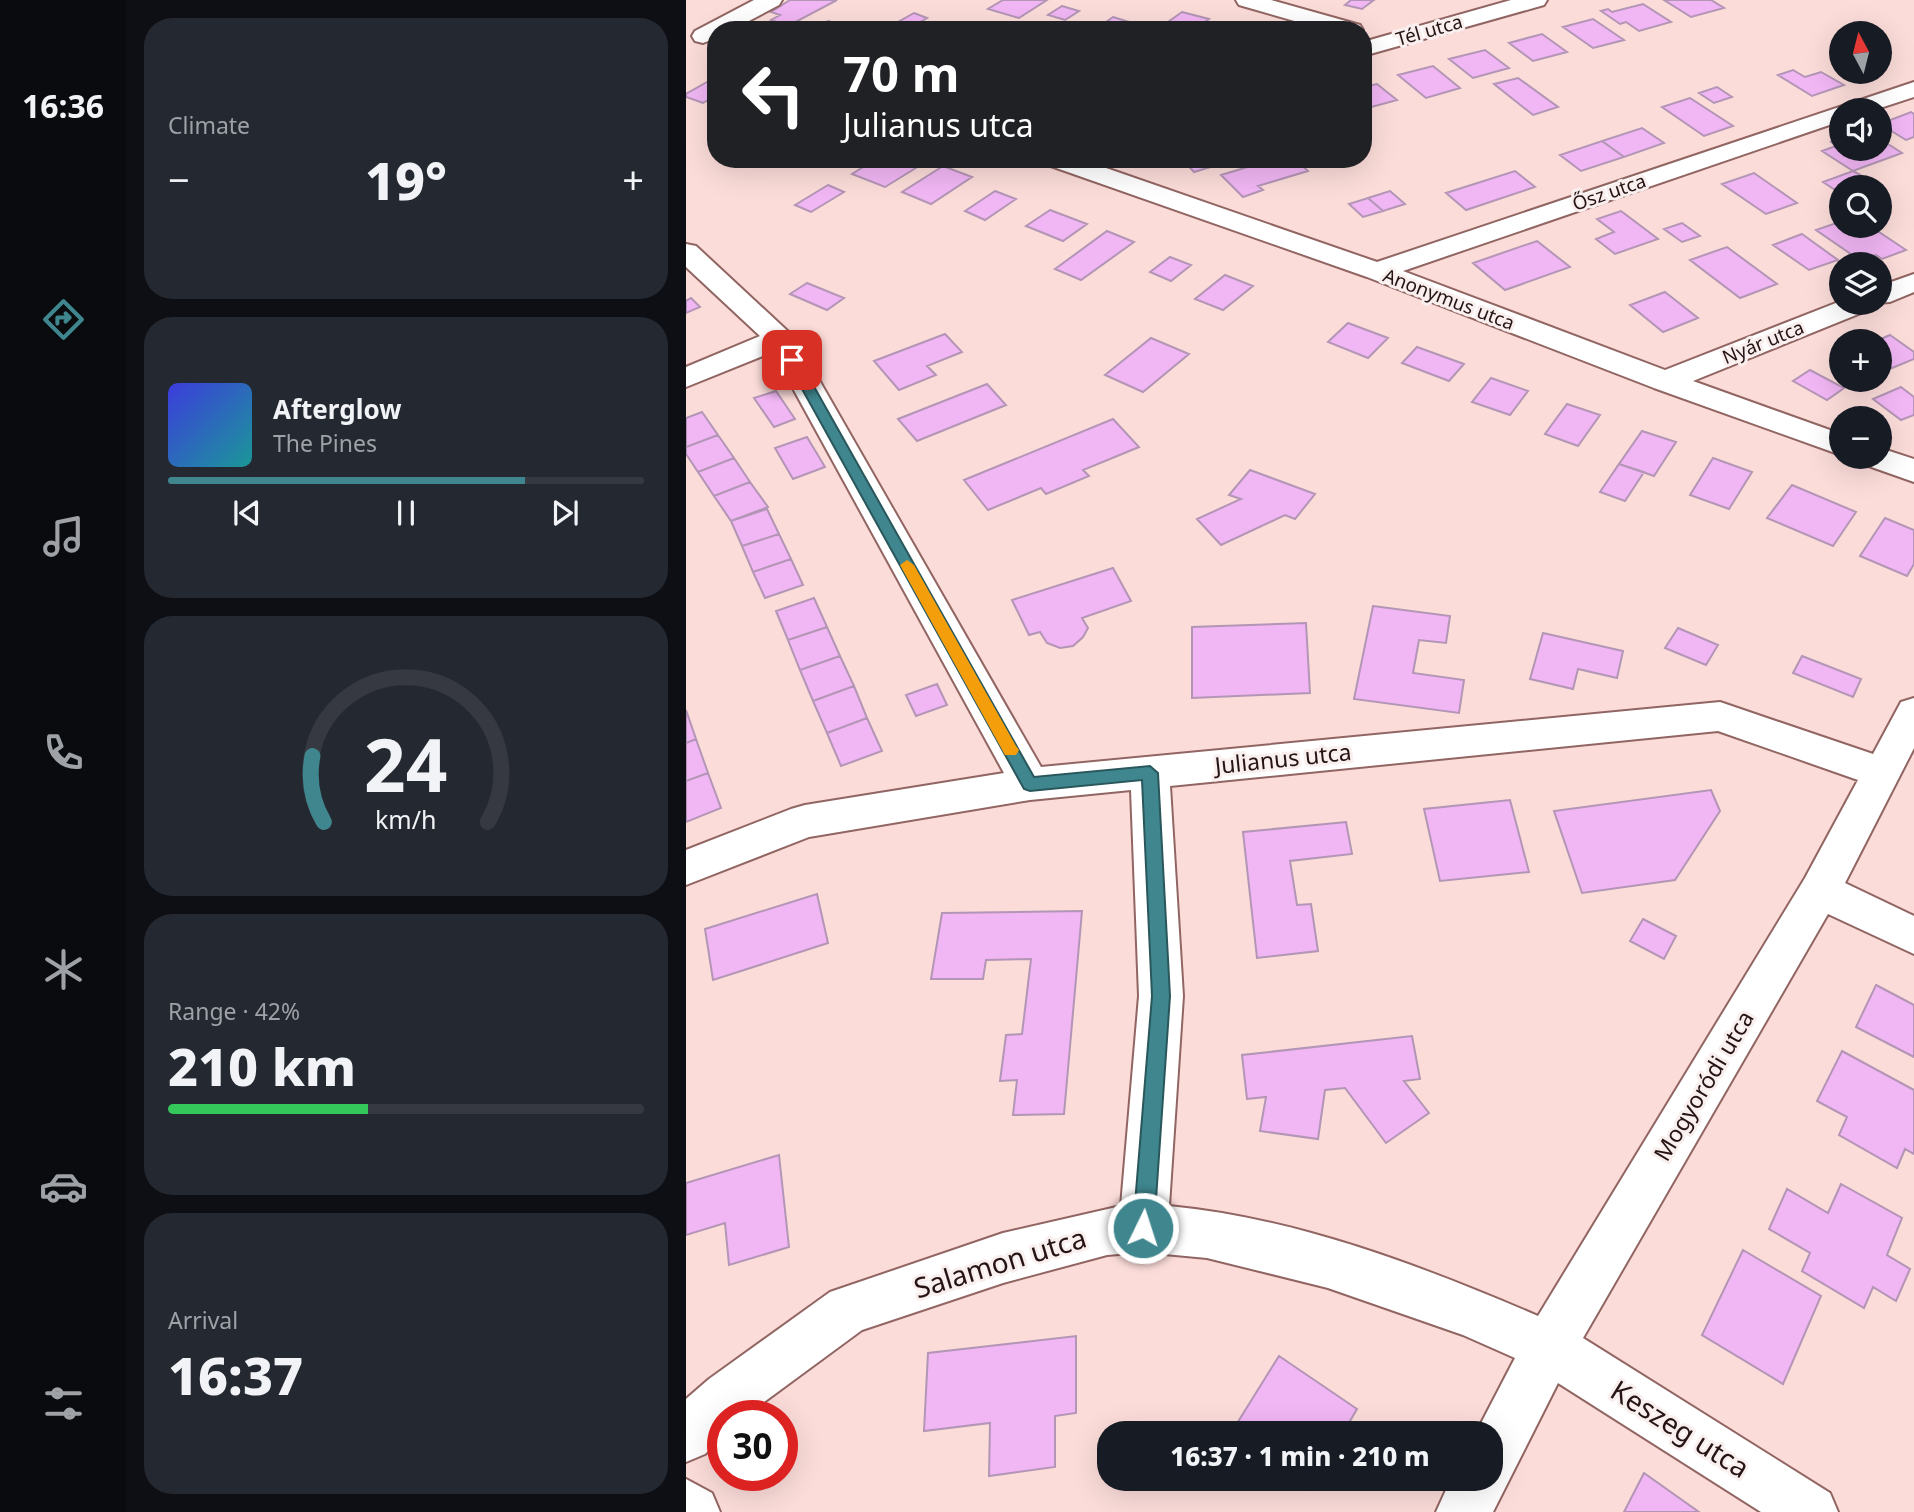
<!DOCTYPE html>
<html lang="en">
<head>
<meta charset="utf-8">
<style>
	body { margin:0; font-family:"Noto Sans",sans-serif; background:#242831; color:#f1f3f6; height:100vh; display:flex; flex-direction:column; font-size:26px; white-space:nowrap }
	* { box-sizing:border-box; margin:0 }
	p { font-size:23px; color:#9ea1a6 }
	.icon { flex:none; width:38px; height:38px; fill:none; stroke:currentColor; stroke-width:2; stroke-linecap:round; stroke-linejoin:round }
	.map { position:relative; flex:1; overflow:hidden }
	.details { display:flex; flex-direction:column; gap:18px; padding:18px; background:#0d0f14; width:560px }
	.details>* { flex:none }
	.banner { position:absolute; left:21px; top:21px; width:665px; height:147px; border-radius:28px; box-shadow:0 7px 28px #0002; background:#202124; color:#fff; overflow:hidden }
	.needle { width:46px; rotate:353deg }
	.controls { position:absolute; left:1143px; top:21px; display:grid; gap:14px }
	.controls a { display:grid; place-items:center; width:63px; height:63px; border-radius:50%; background:#171b24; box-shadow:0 7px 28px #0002; font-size:35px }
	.speed { position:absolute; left:21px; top:1400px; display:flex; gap:14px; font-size:35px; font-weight:700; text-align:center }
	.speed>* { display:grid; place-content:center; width:91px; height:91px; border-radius:50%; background:#171b24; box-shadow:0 7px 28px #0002; line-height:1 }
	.speed .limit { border:10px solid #d22; background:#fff; color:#111 }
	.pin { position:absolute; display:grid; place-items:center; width:60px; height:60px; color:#fff; margin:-30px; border-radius:14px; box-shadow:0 4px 10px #0006 }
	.me { position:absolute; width:77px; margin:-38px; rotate:4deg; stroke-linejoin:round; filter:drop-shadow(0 0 5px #0008) }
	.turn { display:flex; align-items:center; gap:24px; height:147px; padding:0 21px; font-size:32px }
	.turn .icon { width:91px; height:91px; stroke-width:2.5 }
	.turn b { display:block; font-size:49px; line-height:60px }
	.big { font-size:52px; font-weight:800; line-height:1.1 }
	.details .card { flex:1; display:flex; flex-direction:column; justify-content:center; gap:10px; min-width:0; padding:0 24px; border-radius:28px; background:#242831 }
	.details .dial { align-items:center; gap:0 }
	.dial svg { height:182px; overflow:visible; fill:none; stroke:#363941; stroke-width:7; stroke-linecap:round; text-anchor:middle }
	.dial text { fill:#f1f3f6; stroke:none }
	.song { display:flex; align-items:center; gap:21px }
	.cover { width:84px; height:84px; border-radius:10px; background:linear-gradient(135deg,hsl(240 70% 55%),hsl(180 70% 35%)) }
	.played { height:7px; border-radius:4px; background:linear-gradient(90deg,#3f868e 75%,#363941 75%) }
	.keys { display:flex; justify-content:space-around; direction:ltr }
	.heat { display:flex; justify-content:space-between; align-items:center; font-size:38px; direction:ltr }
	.charge { height:10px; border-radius:5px; background:linear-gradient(90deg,#34c759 42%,#363941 0) }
	.trip { position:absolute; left:411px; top:1421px; width:406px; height:70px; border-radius:28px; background:#171b24; box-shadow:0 7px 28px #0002; font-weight:800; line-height:70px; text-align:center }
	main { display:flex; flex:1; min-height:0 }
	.tabs { display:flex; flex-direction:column; width:126px; justify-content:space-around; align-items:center; background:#090b0e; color:#9ea1a6 }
	.tabs .icon { width:49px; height:49px }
	.tabs .selected { color:#3f868e }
	.tabs b { font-size:32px; color:#f1f3f6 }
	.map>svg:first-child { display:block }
	.building { fill:#f1b6f4; stroke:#b395b5; stroke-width:2 }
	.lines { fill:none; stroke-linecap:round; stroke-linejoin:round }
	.minor-casing { stroke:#916562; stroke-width:4 }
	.minor { fill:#fff; fill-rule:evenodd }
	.route { fill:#3f868e; stroke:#29575c; stroke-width:2 }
	.slow { fill:#f59e0b }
	.labels { text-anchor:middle; stroke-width:6; stroke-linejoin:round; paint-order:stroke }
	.far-street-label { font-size:19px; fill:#251413; stroke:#f9efee }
	.street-label { font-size:23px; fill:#251413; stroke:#f9efee }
	.near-street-label { font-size:28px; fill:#251413; stroke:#f9efee }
</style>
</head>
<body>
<main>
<nav class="tabs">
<b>16:36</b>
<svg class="icon selected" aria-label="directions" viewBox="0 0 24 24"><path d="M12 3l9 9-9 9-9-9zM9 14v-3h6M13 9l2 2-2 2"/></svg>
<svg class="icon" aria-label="music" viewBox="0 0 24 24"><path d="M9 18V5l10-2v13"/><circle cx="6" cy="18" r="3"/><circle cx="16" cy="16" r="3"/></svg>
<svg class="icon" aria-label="phone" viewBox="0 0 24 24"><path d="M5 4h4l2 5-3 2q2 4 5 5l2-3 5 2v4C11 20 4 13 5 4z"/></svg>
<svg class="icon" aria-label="climate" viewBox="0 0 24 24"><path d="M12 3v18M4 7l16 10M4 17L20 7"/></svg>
<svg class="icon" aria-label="car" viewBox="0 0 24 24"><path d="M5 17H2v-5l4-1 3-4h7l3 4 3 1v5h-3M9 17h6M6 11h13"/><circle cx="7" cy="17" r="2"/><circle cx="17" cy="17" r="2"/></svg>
<svg class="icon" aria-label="filters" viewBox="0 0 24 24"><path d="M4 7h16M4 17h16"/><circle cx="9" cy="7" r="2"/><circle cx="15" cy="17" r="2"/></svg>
</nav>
<section class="details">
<div class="card"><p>Climate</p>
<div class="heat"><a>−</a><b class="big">19°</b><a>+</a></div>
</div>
<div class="card">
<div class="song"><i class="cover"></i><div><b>Afterglow</b><p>The Pines</p></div></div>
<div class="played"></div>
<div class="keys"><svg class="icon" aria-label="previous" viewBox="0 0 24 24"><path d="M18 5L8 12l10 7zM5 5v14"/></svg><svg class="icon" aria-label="pause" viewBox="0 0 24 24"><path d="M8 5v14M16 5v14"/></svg><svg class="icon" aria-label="next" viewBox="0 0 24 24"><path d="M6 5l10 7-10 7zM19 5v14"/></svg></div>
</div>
<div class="card dial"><svg viewBox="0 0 100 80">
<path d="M14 69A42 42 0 1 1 86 69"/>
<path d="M14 69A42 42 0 0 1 9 40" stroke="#3f868e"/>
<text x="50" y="56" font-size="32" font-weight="700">24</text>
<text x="50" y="72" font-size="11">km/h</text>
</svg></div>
<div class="card"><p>Range · 42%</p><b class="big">210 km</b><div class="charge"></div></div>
<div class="card"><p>Arrival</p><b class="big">16:37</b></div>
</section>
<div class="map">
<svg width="1228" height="1512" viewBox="0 0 1228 1512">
	<rect width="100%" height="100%" fill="#fbdcd9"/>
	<path class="building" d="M104,0H151L102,26L85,20L94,15L85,12Z
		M317,0H361L333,18L302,9Z
		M665,0H688L676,9L659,5Z
		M978,0H1025L1038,8L1005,17Z
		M957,4L985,22L953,31L940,22L934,24L915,11L922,9L926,12Z
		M376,6L393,11L379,20L362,15Z
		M496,12L523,19L515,25L521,27L516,30L472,29Z
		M228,13L241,18L226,27L212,22Z
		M427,17L447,23L437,30H409Z
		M907,19L938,40L907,48L877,27Z
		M142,21L164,28L126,30Z
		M856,34L881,52L847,61L823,43Z
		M799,50L823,68L787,78L763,59Z
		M747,66L774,88L740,98L712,75Z
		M1107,70L1119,77L1135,72L1158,85L1126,96L1092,75Z
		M832,78L872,107L847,115L808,84Z
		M21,82L30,85V96L17,103L0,97V94Z
		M691,84L711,100L678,109L677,87Z
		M1031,87L1046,97L1028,103L1013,93Z
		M1004,98L1047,126L1018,136L976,107Z
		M1225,112L1228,114V137L1220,140L1194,124Z
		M956,128L978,143L938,157L916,141Z
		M1155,139V149H1194V139L1216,153L1167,171L1136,151L1150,146L1145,142Z
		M916,141L938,157L895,171L874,155Z
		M190,159H229L238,163L199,187L166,174Z
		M496,159H551L508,172Z
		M588,159H609L622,171L572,186L577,190L557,197L535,175Z
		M257,166L286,177L245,204L216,192Z
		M829,171L849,187L780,210L760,193Z
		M1167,171L1180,178L1149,190L1137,182Z
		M1068,173L1111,203L1080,214L1036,184Z
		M142,185L158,192L125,212L109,205Z
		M309,191L330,199L299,220L279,211Z
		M704,191L719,204L697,211L682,198Z
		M682,198L697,211L677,217L663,204Z
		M364,210L401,224L377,241L340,226Z
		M935,211L972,239L929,254L910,239L928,232L911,219Z
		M1153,222L1165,230L1184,226L1220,250L1196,259L1190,255L1175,261L1130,230Z
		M996,223L1014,236L996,242L978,229Z
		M421,231L448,242L395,280L369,269Z
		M1116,234L1152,260L1123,270L1087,245Z
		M851,241L884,267L819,290L787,263Z
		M1041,247L1091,284L1054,298L1004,260Z
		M484,257L505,265L485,281L464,272Z
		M539,275L567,286L537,310L509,299Z
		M121,283L158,298L141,310L104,294Z
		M979,292L1012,318L977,332L944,305Z
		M5,298L14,307L0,313V301Z
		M662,323L702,338L682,358L642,342Z
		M259,334L276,352L241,366L250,375L213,390L188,361Z
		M1204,335L1228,352V359L1194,373V341H1190Z
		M465,338L503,354L457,392L419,375Z
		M731,347L778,364L763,381L716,363Z
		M1124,370L1158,388L1141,400L1107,381Z
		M805,378L842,391L824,415L786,402Z
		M301,384L320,405L231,441L212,419Z
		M1215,387L1228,397V415L1215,420L1187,399Z
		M90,391L109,419L88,427L68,398Z
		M881,404L914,415L892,446L859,434Z
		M16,412L32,435L0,447V418Z
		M427,419L453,447L397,470L403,476L360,494L355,488L302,510L278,480Z
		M956,431L990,442L968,476L933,464Z
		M32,435L48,458L12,472L0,454V447Z
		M121,437L139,467L107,479L89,448Z
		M48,458L64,482L28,496L12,472Z
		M1027,458L1066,472L1043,509L1004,495Z
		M933,464L958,472L939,501L914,492Z
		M564,470L629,494L609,519L599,515L535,545L511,519L555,499L543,495Z
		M64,482L82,507L45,521L28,496Z
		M1106,485L1170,512L1147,546L1081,518Z
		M81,509L93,534L56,546L45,521Z
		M1199,518L1228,530V564L1221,576L1174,556Z
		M93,534L105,559L67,572L56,546Z
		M105,559L117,585L79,598L67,572Z
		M427,568L445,601L396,618L402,628L397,637L387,646L374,648L361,643L354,632L343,635L326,600Z
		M128,598L141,627L102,640L90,611Z
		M687,606L764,616L760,643L733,640L727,673L778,680L773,713L668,699Z
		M620,623L624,693L506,698V627Z
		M141,627L154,656L114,670L102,640Z
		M992,628L1032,645L1020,665L979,648Z
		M857,633L937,651L931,678L892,669L887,689L844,679Z
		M154,656L168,686L127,701L114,670Z
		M1116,656L1175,679L1167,697L1107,673Z
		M251,684L261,705L230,716L220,695Z
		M168,686L181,718L141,733L127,701Z
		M0,710L10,739L0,743Z
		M181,718L196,751L155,766L141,733Z
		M10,739L22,773L0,781V743Z
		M22,773L35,808L0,822V781Z
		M1025,790L1034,811L989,880L896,893L868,811Z
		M824,800L843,872L754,881L738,809Z
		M660,822L666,854L604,861L611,905L625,904L632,951L571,958L557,832Z
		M131,894L142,943L27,980L19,929Z
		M396,911L378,1114L327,1115L331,1080L314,1081L320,1035L336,1034L345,959L300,960L297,979H245L256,913Z
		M957,919L990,936L978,959L944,941Z
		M1190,985L1228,1005V1057L1170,1027Z
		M726,1036L734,1079L718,1081L743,1113L700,1143L659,1088L639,1090L632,1139L574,1131L580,1097L561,1099L556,1055Z
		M1156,1051L1228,1090V1154L1219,1149L1211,1168L1153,1135L1161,1117L1131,1101Z
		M93,1155L103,1247L43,1265L39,1223L0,1235V1183Z
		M1155,1184L1216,1218L1201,1255L1224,1269L1210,1301L1187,1287L1178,1308L1116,1271L1124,1253L1083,1229L1101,1189L1142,1213Z
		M1057,1250L1135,1296L1097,1384L1016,1335Z
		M390,1336V1413L369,1416V1467L303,1476L304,1423L238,1431L242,1353Z
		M593,1356L671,1409L657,1433H545Z
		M958,1473L1013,1512H938Z
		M609,1479H631L624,1490Z"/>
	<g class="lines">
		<g class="minor-casing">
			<path id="minor" d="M68,0H96L93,5L46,30H30V38L17,43L9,41L6,36L9,31Z
				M550,0H585L674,25L677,30H640L553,5Z
				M825,0H861L858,5L677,56V42Z
				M1228,82V97L1188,110H1155V121L717,271L979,370L1155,301L1194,303V286L1228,274V292L1204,302L1189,303L1185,309L1007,381L1155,434V455L968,388L681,277L359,164L355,159H394L691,262Z
				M0,244L10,246L109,338L355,767L1034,702L1187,754L1215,702L1228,698V748L1159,883L1228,916V954L1142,914L897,1338L1144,1493L1152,1512H1075L872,1383L807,1512H750L765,1479H805V1433H790L829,1358L777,1335L642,1288L521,1258L457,1252L421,1255L317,1283L176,1330L59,1416H37V1437L19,1454L0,1462V1399L23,1379L144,1292L317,1233L435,1206L453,996L445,790L344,800L123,837L0,885V850L105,809L119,805L318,773L87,352L0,387V367L74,336L0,267ZM1032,731L1172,780L1119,878L852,1316C736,1266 610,1218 483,1206L497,996L484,786Z
				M1194,448L1228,459V482L1177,464L1172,457H1194Z
				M0,1479L26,1493L34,1512H0Z"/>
		</g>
		<use href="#minor" class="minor"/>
	</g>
	<path class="route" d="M106,356L113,360L348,777L464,766L472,773L484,996L468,1228L465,1235L457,1238L450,1235L447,1228L466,996L456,780L344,791L338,789L100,360Z"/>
	<path class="slow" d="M221,560L228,565L330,746L333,750L330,755H319L214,565Z"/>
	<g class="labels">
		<g class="far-street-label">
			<text transform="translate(743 30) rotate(-16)" y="7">Tél utca</text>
			<text transform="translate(923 192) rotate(-19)" y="7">Ősz utca</text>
			<text transform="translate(763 299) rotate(21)" y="7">Anonymus utca</text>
			<text transform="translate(1077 342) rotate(-22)" y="7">Nyár utca</text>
		</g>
		<g class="street-label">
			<text transform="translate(597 759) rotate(-6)" y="8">Julianus utca</text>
			<text transform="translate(1018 1086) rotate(-59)" y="8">Mogyoródi utca</text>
		</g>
		<g class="near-street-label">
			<text transform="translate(314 1263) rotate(-17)" y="10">Salamon utca</text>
			<text transform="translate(994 1429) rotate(32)" y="10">Keszeg utca</text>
		</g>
	</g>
</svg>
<div class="controls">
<a><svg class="needle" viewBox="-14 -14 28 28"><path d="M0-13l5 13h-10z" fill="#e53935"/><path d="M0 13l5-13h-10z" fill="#9ea1a6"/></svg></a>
<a><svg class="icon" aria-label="sound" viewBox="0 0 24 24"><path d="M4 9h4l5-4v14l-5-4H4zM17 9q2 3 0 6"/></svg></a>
<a><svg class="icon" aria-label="search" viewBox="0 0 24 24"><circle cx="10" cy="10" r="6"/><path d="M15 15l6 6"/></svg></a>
<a><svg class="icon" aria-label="layers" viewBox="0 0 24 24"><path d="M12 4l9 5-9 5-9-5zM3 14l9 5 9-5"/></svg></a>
<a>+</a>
<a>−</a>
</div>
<div class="speed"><div class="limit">30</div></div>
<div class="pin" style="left:106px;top:360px;background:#d93025"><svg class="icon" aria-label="arrive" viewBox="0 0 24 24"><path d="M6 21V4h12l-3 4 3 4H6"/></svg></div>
<svg class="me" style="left:457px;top:1228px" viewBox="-20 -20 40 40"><circle r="17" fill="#3f868e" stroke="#fff" stroke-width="3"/><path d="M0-11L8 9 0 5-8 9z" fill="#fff"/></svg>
<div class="trip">16:37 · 1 min · 210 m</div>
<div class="banner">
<div class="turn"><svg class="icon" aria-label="left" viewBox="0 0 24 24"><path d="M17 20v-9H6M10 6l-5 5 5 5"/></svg><div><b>70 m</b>Julianus utca</div></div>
</div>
</div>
</main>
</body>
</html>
